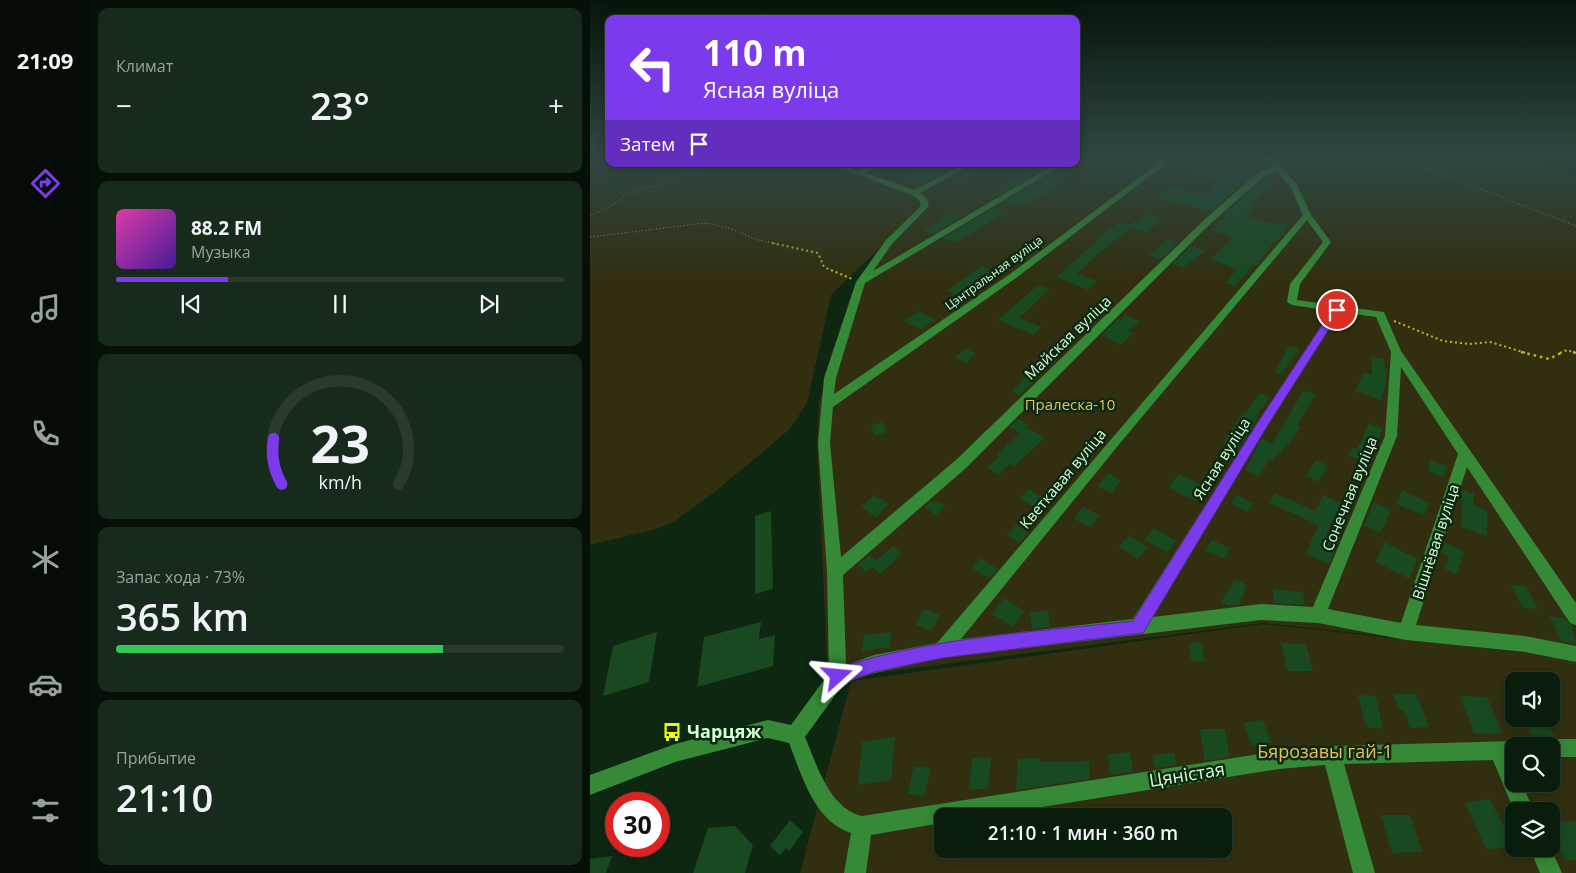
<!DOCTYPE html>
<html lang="ru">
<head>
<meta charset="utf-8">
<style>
	body { margin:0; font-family:"Open Sans",sans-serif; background:#182a1b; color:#f1f3f6; height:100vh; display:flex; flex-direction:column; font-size:19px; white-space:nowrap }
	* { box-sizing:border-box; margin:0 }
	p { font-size:16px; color:#99a29d }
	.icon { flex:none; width:28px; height:28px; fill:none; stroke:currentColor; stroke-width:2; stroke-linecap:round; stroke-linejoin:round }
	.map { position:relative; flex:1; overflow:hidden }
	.panel { display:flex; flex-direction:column; gap:8px; padding:8px; background:#061007; width:500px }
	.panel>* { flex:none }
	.hud { position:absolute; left:15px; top:15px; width:475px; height:152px; border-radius:10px; box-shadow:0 2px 12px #0003,0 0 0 1px #2a3b2e; background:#7c3aed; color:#fff; overflow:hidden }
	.fabs { position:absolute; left:915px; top:672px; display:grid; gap:10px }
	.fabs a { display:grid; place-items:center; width:55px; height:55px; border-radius:10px; background:#0a1d0d; box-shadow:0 2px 12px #0003,0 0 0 1px #2a3b2e; font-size:25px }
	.speed { position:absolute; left:15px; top:792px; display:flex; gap:10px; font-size:25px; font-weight:700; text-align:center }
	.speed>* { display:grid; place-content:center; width:65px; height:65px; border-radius:50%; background:#0a1d0d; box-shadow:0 2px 12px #0003,0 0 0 1px #2a3b2e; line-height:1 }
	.speed .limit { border:8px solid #d22; background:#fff; color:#111 }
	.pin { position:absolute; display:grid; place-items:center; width:42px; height:42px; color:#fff; margin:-21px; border:2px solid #fff; border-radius:50%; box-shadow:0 1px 5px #0007 }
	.me { position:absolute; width:55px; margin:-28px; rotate:72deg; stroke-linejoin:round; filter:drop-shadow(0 0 4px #0008) }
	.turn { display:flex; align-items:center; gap:18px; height:105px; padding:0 15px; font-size:22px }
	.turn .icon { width:65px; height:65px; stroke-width:2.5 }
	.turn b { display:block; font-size:35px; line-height:42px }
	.then { display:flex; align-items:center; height:48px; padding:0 15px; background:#0003; gap:10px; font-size:19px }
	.big { font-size:38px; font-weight:600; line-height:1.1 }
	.panel .widget { flex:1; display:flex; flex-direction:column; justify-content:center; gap:8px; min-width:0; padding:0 18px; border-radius:10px; background:#182a1b }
	.panel .dial { align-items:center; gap:0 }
	.dial svg { height:130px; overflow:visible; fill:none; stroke:#2a3b2e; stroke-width:7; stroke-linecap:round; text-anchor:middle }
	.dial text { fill:#f1f3f6; stroke:none }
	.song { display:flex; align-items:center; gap:15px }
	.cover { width:60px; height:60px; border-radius:8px; background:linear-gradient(135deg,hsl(320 70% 55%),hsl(260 70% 35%)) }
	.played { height:5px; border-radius:2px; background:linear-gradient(90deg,#7c3aed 25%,#2a3b2e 25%) }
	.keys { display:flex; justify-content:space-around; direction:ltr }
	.heat { display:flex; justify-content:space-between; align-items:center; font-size:28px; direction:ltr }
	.charge { height:8px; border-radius:4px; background:linear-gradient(90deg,#34c759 73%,#2a3b2e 0) }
	.trip { position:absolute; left:344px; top:808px; width:298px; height:50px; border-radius:10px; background:#0a1d0d; box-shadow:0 2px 12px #0003,0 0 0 1px #2a3b2e; font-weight:600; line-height:50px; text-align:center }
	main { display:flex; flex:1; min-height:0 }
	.menu { display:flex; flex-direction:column; width:90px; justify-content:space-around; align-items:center; background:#040c05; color:#99a29d }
	.menu .icon { width:35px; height:35px }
	.menu .current { color:#7c3aed }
	.menu b { font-size:22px; color:#f1f3f6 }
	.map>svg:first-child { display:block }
	.green { fill:#312f10; fill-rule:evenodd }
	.building { fill:#184921 }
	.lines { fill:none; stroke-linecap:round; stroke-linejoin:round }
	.path-far2 { stroke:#c0b326; stroke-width:1; stroke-dasharray:1 2.5; stroke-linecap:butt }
	.path-far1 { stroke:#c0b326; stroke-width:2; stroke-dasharray:2 3; stroke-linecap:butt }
	.path { stroke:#c0b326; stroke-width:2.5; stroke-dasharray:2.5 4; stroke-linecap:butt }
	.minor { fill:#358937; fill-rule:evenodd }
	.route { fill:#7c3aed; stroke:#51269a }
	.labels { text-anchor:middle; stroke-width:5; stroke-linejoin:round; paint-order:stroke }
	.far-street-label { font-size:12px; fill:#d3ffd7; stroke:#0d2711 }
	.street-label { font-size:15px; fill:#d3ffd7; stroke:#0d2711 }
	.park-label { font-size:15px; fill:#e8c156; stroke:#0d2711 }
	.near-poi-label { font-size:18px; font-weight:bold; fill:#d3ffd7; stroke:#0d2711; text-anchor:start }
	.near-park-label { font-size:18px; fill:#e8c156; stroke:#0d2711 }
	.near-street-label { font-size:18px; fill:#d3ffd7; stroke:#0d2711 }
</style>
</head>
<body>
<main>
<nav class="menu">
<b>21:09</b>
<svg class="icon current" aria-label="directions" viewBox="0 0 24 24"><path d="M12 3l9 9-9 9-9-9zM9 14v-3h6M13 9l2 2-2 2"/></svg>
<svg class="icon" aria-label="music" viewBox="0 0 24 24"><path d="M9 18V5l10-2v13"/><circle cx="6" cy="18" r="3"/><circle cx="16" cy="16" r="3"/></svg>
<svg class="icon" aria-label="phone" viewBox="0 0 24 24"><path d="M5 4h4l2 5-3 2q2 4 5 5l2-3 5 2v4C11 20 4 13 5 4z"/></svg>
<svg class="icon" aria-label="climate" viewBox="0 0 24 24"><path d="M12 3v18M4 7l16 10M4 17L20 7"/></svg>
<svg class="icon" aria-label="car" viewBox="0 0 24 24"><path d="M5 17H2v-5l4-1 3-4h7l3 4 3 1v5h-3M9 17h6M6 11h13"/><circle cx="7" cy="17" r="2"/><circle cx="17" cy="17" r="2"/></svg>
<svg class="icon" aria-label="filters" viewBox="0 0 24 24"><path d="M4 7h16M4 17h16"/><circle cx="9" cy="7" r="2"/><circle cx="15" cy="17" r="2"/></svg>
</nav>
<section class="panel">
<div class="widget"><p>Климат</p>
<div class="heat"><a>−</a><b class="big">23°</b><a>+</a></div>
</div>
<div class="widget">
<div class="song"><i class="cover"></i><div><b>88.2 FM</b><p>Музыка</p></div></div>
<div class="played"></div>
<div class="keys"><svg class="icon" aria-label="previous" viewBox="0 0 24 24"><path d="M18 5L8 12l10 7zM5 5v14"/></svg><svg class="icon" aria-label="pause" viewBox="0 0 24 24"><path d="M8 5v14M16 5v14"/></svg><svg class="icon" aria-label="next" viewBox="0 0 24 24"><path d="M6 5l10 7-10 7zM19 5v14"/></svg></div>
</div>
<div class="widget dial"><svg viewBox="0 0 100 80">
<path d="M14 69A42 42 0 1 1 86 69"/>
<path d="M14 69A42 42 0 0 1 9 41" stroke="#7c3aed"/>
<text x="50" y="56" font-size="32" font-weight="700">23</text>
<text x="50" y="72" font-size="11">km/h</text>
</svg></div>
<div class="widget"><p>Запас хода · 73%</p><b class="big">365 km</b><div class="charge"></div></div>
<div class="widget"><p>Прибытие</p><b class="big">21:10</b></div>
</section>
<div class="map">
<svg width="986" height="873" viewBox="0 0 986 873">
	<rect width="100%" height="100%" fill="#0d2711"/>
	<path class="green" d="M0,156H19V164H193L239,170L221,164H486V156H926L986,178V657L673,623L238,679L227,444L229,403L266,284L321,217L241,295L217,403L199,430L126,491L85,521L66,529L0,545Z
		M673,624L986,658V873H210L261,681ZM924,681H961V719H924ZM924,746H961V784H924ZM924,811H961V849H924ZM352,816H632V849H352Z"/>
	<path class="building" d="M617,161L640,167L647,161L669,168L667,172L621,211L565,197L579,186L613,196L629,180L602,171Z
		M338,164H370L333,183L314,177Z
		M385,165L394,168L365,182L359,179Z
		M445,167L453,169L404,197L399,196Z
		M464,172L476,175L467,180L469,181L466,183L469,184L439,204L436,205L429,203L426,205L415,201Z
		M673,180L685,181L661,205L665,206L656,216L685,224L687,221L700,224L688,241H685L666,266L663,265L645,287L635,283L646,270L621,259L643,237L622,231L637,216L633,215Z
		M407,206L412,214L383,232L365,243L353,238Z
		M360,214L371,217L342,234L333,231Z
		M558,214L573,219L556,232L541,228L503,258L487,274L507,281L498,290L466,277L509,239H507L528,223L537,226Z
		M577,239L588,242L570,260L559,256Z
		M601,246L615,250L594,268L582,264Z
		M391,266L405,271L370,297L357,291Z
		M448,285L460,289L429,318L452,327L443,335L408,320Z
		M506,310L515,313L500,328L491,324Z
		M329,311L346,319L331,330L314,321Z
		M536,315L550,321L538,331L543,334L530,345L513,336L515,334L513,333L528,319L531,320Z
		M699,346L709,349L691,375L685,372Z
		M375,349L386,353L376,363L365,358Z
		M781,356L794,359L797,381L791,400L765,391L774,372L782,375Z
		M446,363L458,368L429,396L423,391Z
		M713,391L726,394L707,425L711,427L705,436L682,461L679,459L669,477L655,470L672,438L682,444Z
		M670,393L680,398L665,417L668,418L648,450L633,442L654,412L656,413Z
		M428,419L439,425L436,427L455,437L424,467L419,464L409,475L397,468L408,457L406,456L430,433L419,427Z
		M293,422L297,432L284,436L281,425Z
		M779,423L793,429L775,463L758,455L763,447L767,449Z
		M726,460L738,466L728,482L716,476Z
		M841,460L857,466L854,477L838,471Z
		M518,473L531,480L521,493L507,486Z
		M589,474L614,486L605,501L579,488Z
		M438,489L452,497L444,507L430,499Z
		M812,490L839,503L834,515L806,504Z
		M872,490L884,494L883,505L897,510V536L871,527Z
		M685,493L725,511L733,495L760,507L755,520L745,515L736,535L749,541L739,564L716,554L728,525L680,503Z
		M284,495L299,504L286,517L271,507Z
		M646,495L663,503L658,512L641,504Z
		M346,500L355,506L346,515L334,507L341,501L344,503Z
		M784,502L801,510L791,533L774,526Z
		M493,507L509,515L501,527L484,519Z
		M181,511L183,589L165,594V516Z
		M426,525L439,532L430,543L417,535Z
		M564,528L586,541L577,553L555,540Z
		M539,535L557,547L548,559L529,547Z
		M621,540L640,548L635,559L616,551Z
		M794,542L827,559L820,579L786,562Z
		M855,542L874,551L867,575L854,568L859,557L851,553Z
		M303,546L312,554L290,574L282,567L276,572L268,565L279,555L286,561Z
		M390,558L408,569L399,579L382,568Z
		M645,579L657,585L649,605L638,606L631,602Z
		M921,585L936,586L948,609L933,608Z
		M683,589L713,592L715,605L684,603Z
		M414,598L434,611L423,627L402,614Z
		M334,609L350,615L341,631L325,625Z
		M458,610L460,627L442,629L440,613Z
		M960,616L974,618L981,625L986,644L970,641Z
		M171,622L169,639L185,635L183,666L107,687L114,637Z
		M67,632L59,682L13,696L23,646Z
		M301,632L300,647L272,651L274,635Z
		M612,642L615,662L601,661L599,643Z
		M691,643L716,644L723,671H697Z
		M803,694H826L839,727L820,728L814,710H809Z
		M768,695L786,696L793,729L776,727Z
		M870,696L897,697L913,734L884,733Z
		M936,719H956L964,736L942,735Z
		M673,720L681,743L661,746L654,723Z
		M610,729H635L640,757L615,761Z
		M305,737L301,780L268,785L272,742Z
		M540,752L543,772L520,775L518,754Z
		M584,753L586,765L565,768L563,755Z
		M401,757L398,789H379L382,758Z
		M449,758V762L499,761L500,779L426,790L428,759Z
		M324,766L341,768L334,796L317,794Z
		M900,799L924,846L897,850L875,803Z
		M791,815H820L832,852L802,853Z
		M200,820L213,832L199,851L196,848L190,855L180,846Z
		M986,821V860H975L961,831V822Z
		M145,826L163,845L155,873H103L118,828Z
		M22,856L16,873H0V859Z"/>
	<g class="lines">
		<path class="path-far2" d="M805,156L986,226
			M0,216L26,203L36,194L72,184L85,177L125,164
			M0,237L116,223L139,228L168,240L187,244"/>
		<path class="path-far1" d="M182,243L228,253L234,267L262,279
			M804,321L853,341L879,344L900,342L936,353
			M970,353L977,350L986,353"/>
		<path class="path" d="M931,352L959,359L973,352
			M983,352L986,353"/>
		<path class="minor" d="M578,156H586L426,278L243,407L240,443L251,557L366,460L614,220L666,174L683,167L674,156H681L706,183L721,215L741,242L710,284L707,300L794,312L811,351L986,603V625L980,623L877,467L826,625L935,636L986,646V662L935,652L816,640L728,623L671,620L352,658L284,673L254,683L215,737C227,765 239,808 272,816L689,751L742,746L924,741L931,743L932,746H924V759H922L924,764V784H932L944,811H924L903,760L754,764L785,873H763L735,765L689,769L396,816H352V823L281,835L276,873H254L261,833C224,821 212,776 199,743L178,738L85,762L0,795V775L85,744L178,720L201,725L239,673L237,572L228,443L234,378L266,282L296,240L331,206L329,200L322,195L239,164H248L269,171L285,164H293L276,173L324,190L374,164H383L330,193L337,199L339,206L302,244L283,271L465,164H474L275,283L246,378L244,394L420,274ZM686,171L700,186L713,215L347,643L284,655L256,665L253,575L376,468L620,224L672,178ZM717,220L733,242L700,284L697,302L702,305L741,311L668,422L543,619L371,639L531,442ZM750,312L786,317L801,352L795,436L723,607L671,604L563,617L676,428ZM811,367L868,454L811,623L738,609L807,436Z
			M961,739H986V757H961V746H952L954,741Z
			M940,849H961L972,873H950Z"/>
	</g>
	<linearGradient id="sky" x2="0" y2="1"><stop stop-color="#071509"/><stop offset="0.56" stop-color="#2f4743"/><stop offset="1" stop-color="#2f4743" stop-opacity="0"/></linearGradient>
	<rect width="986" height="278" fill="url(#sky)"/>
	<path class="route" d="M747,307L751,310L676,428L553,633L352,658L284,672L248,684L243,681L240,676L243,670L248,668C343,637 444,632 543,621L668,422L742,310Z"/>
	<defs>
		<g id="bus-bare" transform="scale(1.5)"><path d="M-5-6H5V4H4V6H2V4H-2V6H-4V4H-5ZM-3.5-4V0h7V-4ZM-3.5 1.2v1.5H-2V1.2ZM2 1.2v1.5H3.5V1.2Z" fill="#e9fe00" stroke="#0d2711" stroke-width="2.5" paint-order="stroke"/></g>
	</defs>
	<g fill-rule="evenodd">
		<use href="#bus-bare" x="82" y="732"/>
	</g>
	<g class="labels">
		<g class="far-street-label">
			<text transform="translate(404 273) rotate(-36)" y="4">Цэнтральная вуліца</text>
		</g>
		<g class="street-label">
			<text transform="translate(478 338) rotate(-44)" y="5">Майская вуліца</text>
			<text transform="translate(632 459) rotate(-58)" y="5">Ясная вуліца</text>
			<text transform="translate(473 479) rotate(-50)" y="5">Кветкавая вуліца</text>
			<text transform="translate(760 494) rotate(-68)" y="5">Сонечная вуліца</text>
			<text transform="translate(846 542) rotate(-72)" y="5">Вішнёвая вуліца</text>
		</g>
		<g class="park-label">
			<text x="480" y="410">Пралеска-10</text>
		</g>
		<g class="near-poi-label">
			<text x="97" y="738">Чарцяж</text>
		</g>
		<g class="near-park-label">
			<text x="735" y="758">Бярозавы гай-1</text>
		</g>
		<g class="near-street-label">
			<text transform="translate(597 775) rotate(-9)" y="6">Цяністая</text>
		</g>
	</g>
</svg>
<div class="fabs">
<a><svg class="icon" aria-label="sound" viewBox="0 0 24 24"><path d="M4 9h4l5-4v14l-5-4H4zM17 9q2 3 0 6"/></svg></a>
<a><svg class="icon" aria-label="search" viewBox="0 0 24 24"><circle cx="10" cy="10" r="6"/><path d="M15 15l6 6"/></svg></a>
<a><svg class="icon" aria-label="layers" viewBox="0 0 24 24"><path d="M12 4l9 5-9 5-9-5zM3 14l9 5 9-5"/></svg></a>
</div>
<div class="speed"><div class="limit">30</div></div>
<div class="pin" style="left:747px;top:310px;background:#d93025"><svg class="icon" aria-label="arrive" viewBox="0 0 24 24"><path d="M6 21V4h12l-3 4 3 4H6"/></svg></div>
<svg class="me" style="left:248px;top:676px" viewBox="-20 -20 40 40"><path d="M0-17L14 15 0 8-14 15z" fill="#7c3aed" stroke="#fff" stroke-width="4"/></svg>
<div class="trip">21:10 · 1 мин · 360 m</div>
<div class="hud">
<div class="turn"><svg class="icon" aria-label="left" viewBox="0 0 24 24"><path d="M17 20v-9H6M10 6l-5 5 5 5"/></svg><div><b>110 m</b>Ясная вуліца</div></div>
<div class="then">Затем<svg class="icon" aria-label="arrive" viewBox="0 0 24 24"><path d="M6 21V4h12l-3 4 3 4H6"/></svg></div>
</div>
</div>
</main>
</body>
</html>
